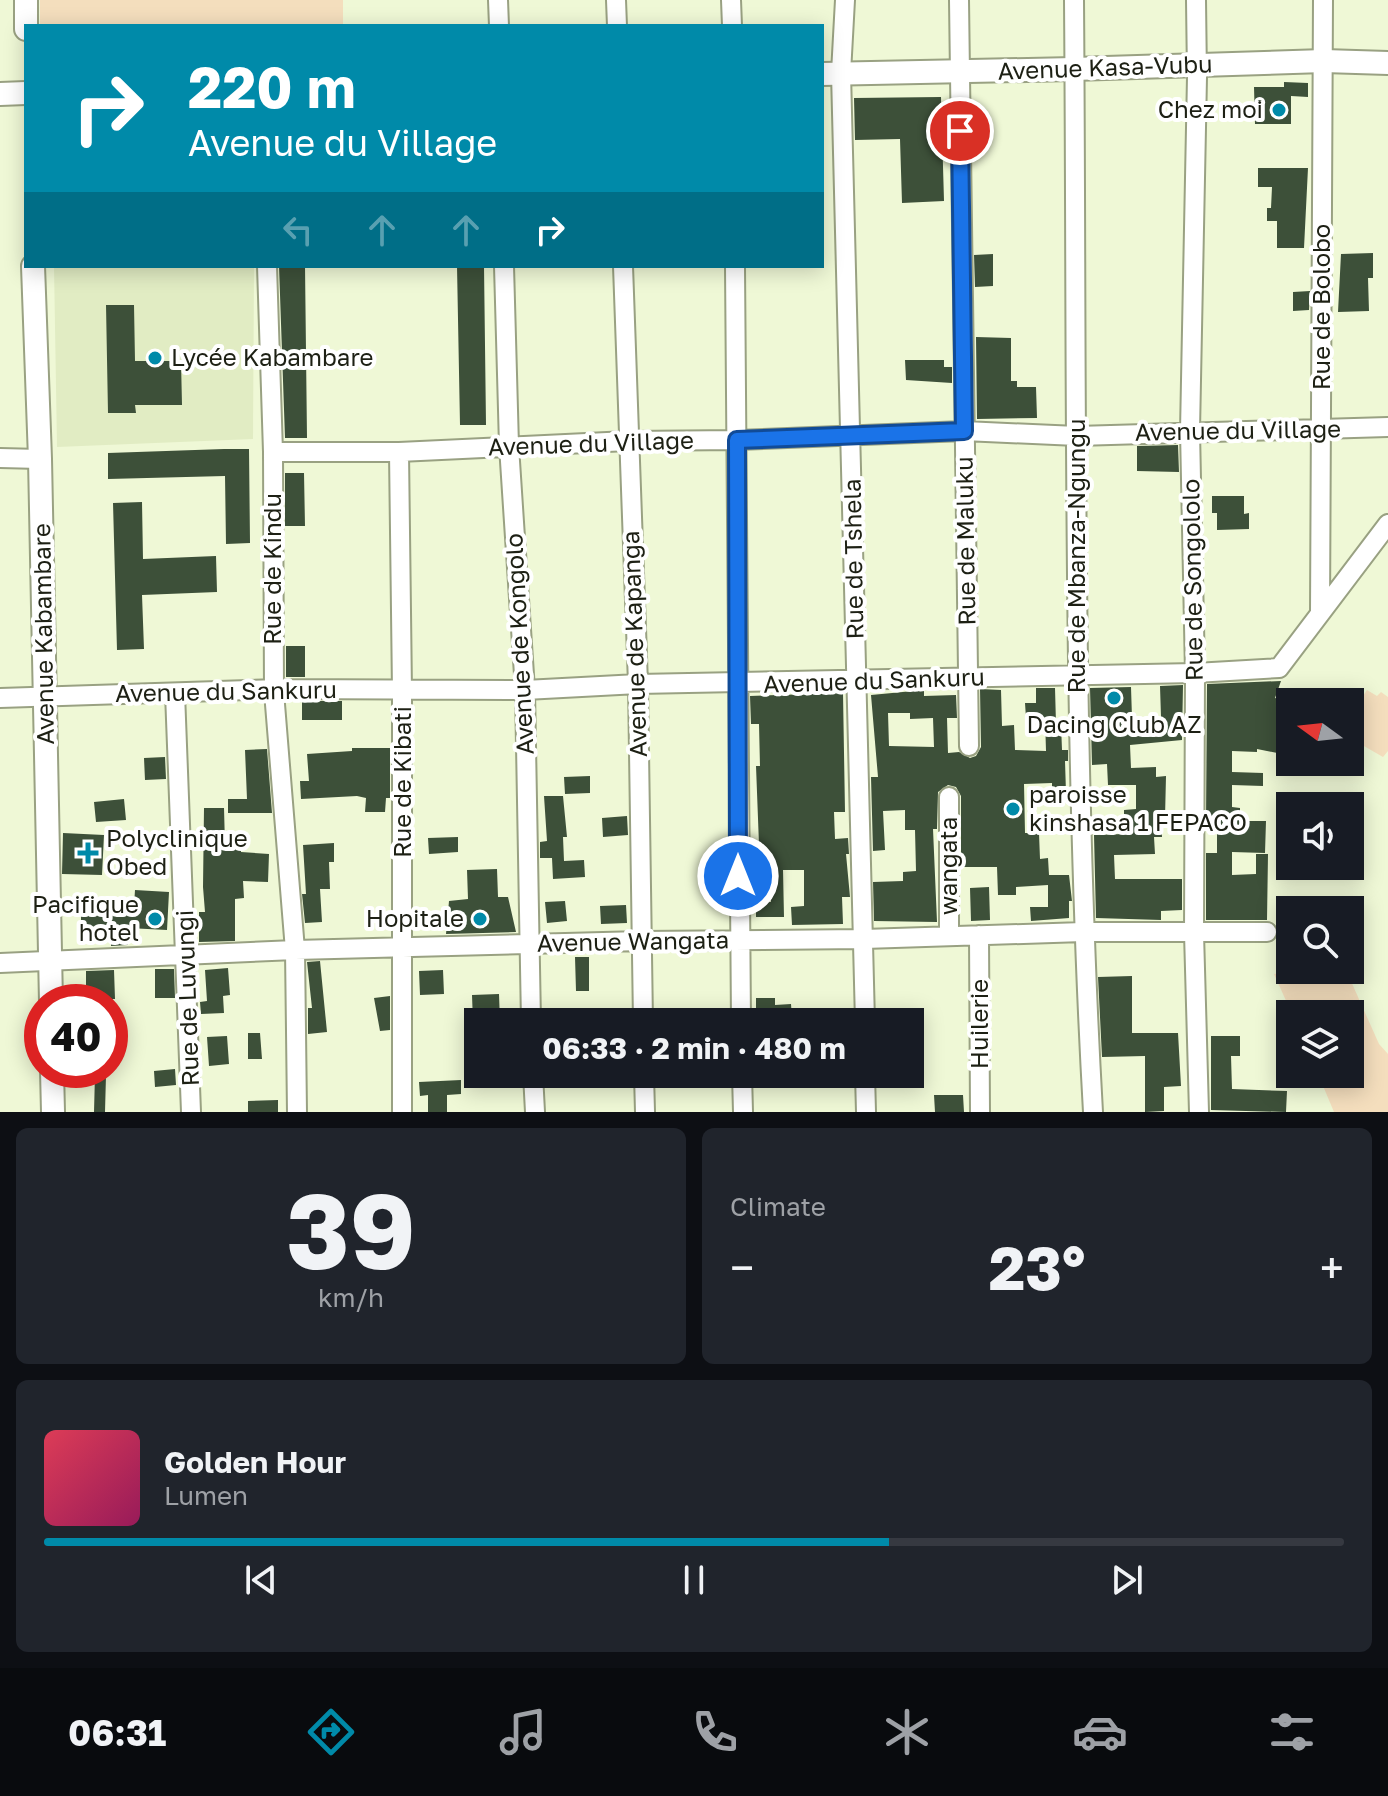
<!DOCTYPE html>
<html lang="en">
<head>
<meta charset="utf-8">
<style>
	body { margin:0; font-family:"Golos Text",sans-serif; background:#20242c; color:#f1f3f6; height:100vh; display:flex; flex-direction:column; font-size:30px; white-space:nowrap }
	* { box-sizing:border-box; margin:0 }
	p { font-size:26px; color:#9ea1a6 }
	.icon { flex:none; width:44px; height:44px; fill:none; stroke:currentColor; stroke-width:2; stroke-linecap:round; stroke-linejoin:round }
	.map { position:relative; height:1112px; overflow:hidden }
	.side { display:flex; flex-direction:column; gap:16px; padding:16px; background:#0d0f14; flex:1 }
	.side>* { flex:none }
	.banner { position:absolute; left:24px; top:24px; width:800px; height:244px; border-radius:0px; box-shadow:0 4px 20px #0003; background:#008aa9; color:#fff; overflow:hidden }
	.needle { width:52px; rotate:285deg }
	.controls { position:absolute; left:1276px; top:688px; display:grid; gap:16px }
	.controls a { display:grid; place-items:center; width:88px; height:88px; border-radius:0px; background:#171b24; box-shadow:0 4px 20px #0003; font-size:40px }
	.speed { position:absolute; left:24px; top:984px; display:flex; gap:16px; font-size:40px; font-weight:700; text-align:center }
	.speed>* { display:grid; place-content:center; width:104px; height:104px; border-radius:50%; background:#171b24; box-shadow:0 4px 20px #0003; line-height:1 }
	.speed .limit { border:12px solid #d22; background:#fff; color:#111 }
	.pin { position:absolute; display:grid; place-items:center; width:68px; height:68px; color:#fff; margin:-34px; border:4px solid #fff; border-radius:50%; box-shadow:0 2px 8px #0007 }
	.me { position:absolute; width:88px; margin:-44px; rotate:0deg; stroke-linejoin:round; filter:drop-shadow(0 0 6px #0008) }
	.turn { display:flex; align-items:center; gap:28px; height:168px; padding:0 32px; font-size:36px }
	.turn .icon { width:104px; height:104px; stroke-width:2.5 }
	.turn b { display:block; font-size:56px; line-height:68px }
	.lanes { display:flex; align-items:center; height:76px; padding:0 32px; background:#0003; justify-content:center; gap:40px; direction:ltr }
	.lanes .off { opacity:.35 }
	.big { font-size:60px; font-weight:700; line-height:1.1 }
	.side .widget { flex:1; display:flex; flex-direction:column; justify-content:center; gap:12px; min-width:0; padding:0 28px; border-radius:12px; background:#20242c }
	.side .dial { align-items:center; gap:0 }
	.dial b { font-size:104px; line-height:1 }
	.song { display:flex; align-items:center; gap:24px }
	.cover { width:96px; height:96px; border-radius:12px; background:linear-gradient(135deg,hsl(350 70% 55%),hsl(330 70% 35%)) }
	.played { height:8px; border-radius:4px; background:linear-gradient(90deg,#008aa9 65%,#363941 65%) }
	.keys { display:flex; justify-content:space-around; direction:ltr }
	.heat { display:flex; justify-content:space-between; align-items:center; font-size:44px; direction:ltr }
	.side .tiles { flex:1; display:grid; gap:16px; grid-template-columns:1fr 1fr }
	.widget:last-child { grid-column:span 2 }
	.trip { position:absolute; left:464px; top:1008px; width:460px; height:80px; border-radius:0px; background:#171b24; box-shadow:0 4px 20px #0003; font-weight:700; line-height:80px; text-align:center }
	.tab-bar { display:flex; height:128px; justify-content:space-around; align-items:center; background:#090b0e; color:#9ea1a6 }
	.tab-bar .icon { width:56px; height:56px }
	.tab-bar .selected { color:#008aa9 }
	.tab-bar b { font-size:36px; color:#f1f3f6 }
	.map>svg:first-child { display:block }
	.built { fill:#e1ecc3 }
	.green { fill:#f4debd }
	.building { fill:#3d5039; fill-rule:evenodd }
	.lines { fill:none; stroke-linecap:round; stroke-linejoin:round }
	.minor-casing { stroke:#99a182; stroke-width:22 }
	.major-casing { stroke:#99a182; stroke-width:26 }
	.minor { stroke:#fff; stroke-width:18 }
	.major { stroke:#fff; stroke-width:22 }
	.route-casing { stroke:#114b97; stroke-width:20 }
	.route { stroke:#1a73e8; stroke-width:14 }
	.poi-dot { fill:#008aa9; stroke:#fff; stroke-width:3 }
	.labels { text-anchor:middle; stroke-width:8; stroke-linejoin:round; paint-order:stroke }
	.street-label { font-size:24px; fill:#1d2014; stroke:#fff }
	.poi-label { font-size:24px; fill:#1d2014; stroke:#fff; text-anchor:end }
</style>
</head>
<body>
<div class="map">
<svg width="1388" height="1112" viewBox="0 0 1388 1112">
	<rect width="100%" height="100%" fill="#eff8d6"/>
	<path class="built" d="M54,266H254L253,439L57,447Z"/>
	<path class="green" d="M40,0H343V26H40Z
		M1367,690L1377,696L1381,692L1388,697V751L1383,757L1350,738V715Z
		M1303,970H1346L1379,1044L1388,1054V1112H1334L1318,1074H1350V1014H1292L1274,974Z"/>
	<path class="building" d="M1284,82L1308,83V97L1291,96V124H1255L1254,87H1284Z
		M941,97L944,201L902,203L900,139L855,140L854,98Z
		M1258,168H1308L1304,248H1277V221H1267V208H1271L1272,187H1258Z
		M1373,253V278H1368L1369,311L1338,312L1341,254Z
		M993,254V286L975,287L974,255Z
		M279,266H305L307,438H285Z
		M457,266H484L486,425H460Z
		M1310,291L1309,310L1293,311V292Z
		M106,305H134L135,361H181L182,405H135L136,413H108Z
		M976,337L1011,338V381H1017V387H1036L1037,418L977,419Z
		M905,360H944V367H952V383L906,380Z
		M1178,445L1179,472L1137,471V446Z
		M224,449H249L250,543L226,544L225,476L108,479V453Z
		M285,473H304L305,526H285Z
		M1212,496H1244V514L1249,513V529L1217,530V513H1212Z
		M142,502L143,559L216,556L217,592L142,595L144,649L117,650L113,503Z
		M286,646H305V677H286Z
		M1281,681L1275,698L1290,702V737L1287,755L1257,749V752L1232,751V772L1263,773V786L1232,785V807L1240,808V821H1266L1265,853L1232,852V875L1256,874V854H1268L1267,920H1206V853H1217V822H1206L1207,684Z
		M1183,685L1182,740L1130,745L1131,768L1156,767V777L1166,776L1165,818H1161L1162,837H1154L1155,854L1114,855L1115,879H1182V910L1161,911V920L1096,918L1094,835L1124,834V810L1136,809V785H1108L1107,764L1092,765L1090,688L1131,687L1132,718L1161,717L1160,686Z
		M1036,688H1055L1056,724H1061L1062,750H1068V761H1065L1066,793L1052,794V783L1024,784L1025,833H1039L1040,859L1048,858L1049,875H1069L1072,901H1069V918L1031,921L1030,907H1048V885L1016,887V895H998L997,867H961V796L956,787L948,785L938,792L937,829H933L937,922L874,921L873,882L903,881V872L916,871L915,830H905V810L883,811L885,850L873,851L871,777H878L871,695L924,690V696L956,695L957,718H947L948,753L959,752L970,758L976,756L981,747L980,689L1001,690L1002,726L1014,725L1015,750L1046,751L1045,718H1026L1025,703H1036ZM888,713H910V719L933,718L934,747L889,746Z
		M843,693L845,812H834L835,839L848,838L849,854H846L850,897H842L843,924L792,925L791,907L804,906V870H783L784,917H756V903L771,902L770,870L760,871L756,766H760L759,724H751L750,696Z
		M302,701H342V720H302Z
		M352,748H390V798H386L385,812H365L366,798L357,796L301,799L300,781H309L307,754L352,751Z
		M267,749L272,813H228V799H247L245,750Z
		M165,757L166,779L145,780L144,758Z
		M590,776V793L565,794L564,777Z
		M544,796H563L567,837H563L564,861L584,860L585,877L553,879L552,858H540V842L547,841Z
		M124,799L126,820L96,822L94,802Z
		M204,808H224L225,845H241V852L269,854L268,882L243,881L244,898L235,899V941L199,942V912H205L203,887Z
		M627,816L628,835L603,837L602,818Z
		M63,833L104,835L102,875L62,874Z
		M458,837V852L429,854L428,838Z
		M334,843V862H329L330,889H320L322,922L305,923L302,894H306L303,845Z
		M497,869L498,897H508L516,932L446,934L449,901L468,899L467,870Z
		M989,887L990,920L971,921L970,888Z
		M135,890L169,892L167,930L128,928V945L111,946V939L81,940V902L105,901V907L134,906Z
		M565,901L567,921L547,923L545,902Z
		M626,905L627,923L601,924L600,906Z
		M575,957H589V991H576Z
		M320,961L327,1032L308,1034V1008H312L307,962Z
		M228,968L230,995L223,996L224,1013L201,1014L200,1002L207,1001L205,970Z
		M155,969H174L175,998H155Z
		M114,970L115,999H86V971Z
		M443,970L444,994L420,995L419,971Z
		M1132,976V1033H1178L1181,1086L1164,1087V1111L1145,1112V1056L1102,1057L1098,977Z
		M499,994L500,1022H473L472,995Z
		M390,996V1030L380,1031L374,998Z
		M756,998H775V1005L791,1004L792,1018L756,1019Z
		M248,1033H260L262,1059H248Z
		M227,1036L229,1064L209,1066L207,1037Z
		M1211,1036H1240V1056H1231L1232,1089L1287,1091L1286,1112L1211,1110Z
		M175,1069L176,1085L155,1087L154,1071Z
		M95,1074L106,1075L105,1112H94Z
		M461,1080V1094L447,1095V1112H428V1095L420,1096L419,1082Z
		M934,1095H963L964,1112H935Z
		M278,1100V1112H248V1101Z"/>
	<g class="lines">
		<g class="minor-casing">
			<path id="minor" d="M498,0L499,26
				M616,0L617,26
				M731,0L732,26
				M845,0L841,73L865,1022
				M959,0L969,746
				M1074,0C1077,371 1072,742 1093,1112
				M1196,0L1197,77L1190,431L1195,673L1194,933L1199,1112
				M267,266L273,452L274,692L295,950L297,1112
				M504,266L509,446L525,690L531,1022
				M623,266L638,684L643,1022
				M735,266L741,1022
				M273,452H399L628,441L737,440L964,431L1077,436L1388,427
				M399,452L402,691V1112
				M0,458L40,459
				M1320,613L1323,0
				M175,693L191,1112
				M0,698L280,689L525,690L638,684L1195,673L1279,668L1388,524
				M949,797V936
				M979,935L980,1112
				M0,963L295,950L641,941L864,939L1083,932H1267
				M533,1074L535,1112
				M644,1074L645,1112
				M742,1074L743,1112
				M865,1074L866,1112"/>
		</g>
		<g class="major-casing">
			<path id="major" d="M26,0V29
				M822,74L1074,69L1324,61L1388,63
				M0,94L26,93
				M33,266L40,459L51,1002
				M52,1070L53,1112"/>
		</g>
		<use href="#minor" class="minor"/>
		<use href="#major" class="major"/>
	</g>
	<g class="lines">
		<g class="route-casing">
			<path id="route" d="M738,876L737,440L964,431L960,131"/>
		</g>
		<use href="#route" class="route"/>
	</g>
	<g class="poi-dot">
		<circle cx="1279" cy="110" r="8"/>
		<circle cx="155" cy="358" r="8"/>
		<circle cx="1114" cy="698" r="8"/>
		<circle cx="1013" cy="809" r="8"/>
		<path d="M84 841h8v8h8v8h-8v8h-8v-8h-8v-8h8z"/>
		<circle cx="155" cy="919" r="8"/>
		<circle cx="480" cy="919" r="8"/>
	</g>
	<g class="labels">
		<g class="street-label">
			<text transform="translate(1105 68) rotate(-2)" y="8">Avenue Kasa-Vubu</text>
			<text transform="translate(1322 307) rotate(-90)" y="8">Rue de Bolobo</text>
			<text transform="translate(1238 431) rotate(-1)" y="8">Avenue du Village</text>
			<text transform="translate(591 444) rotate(-2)" y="8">Avenue du Village</text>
			<text transform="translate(966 541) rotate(-91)" y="8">Rue de Maluku</text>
			<text transform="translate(1077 556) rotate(-90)" y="8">Rue de Mbanza-Ngungu</text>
			<text transform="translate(854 559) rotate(-91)" y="8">Rue de Tshela</text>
			<text transform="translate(273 569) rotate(-90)" y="8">Rue de Kindu</text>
			<text transform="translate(1193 580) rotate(-91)" y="8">Rue de Songololo</text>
			<text transform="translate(44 634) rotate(-91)" y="8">Avenue Kabambare</text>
			<text transform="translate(520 644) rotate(-93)" y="8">Avenue de Kongolo</text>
			<text transform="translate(635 644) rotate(-92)" y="8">Avenue de Kapanga</text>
			<text transform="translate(874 681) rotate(-2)" y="8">Avenue du Sankuru</text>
			<text transform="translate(226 692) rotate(-1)" y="8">Avenue du Sankuru</text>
			<text transform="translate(403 782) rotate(-90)" y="8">Rue de Kibati</text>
			<text transform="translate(949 866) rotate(-90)" y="8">wangata</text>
			<text transform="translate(633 942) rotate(-1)" y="8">Avenue Wangata</text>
			<text transform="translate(188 998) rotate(-92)" y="8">Rue de Luvungi</text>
			<text transform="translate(980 1024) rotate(-90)" y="8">Huilerie</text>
		</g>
		<g class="poi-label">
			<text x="1263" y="118">Chez moi</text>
			<text x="171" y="366" text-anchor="start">Lycée Kabambare</text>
			<text x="1114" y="733" text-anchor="middle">Dacing Club AZ</text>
			<text x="1029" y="803" text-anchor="start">paroisse<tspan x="1029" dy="28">kinshasa 1 FEPACO</tspan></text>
			<text x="106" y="847" text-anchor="start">Polyclinique<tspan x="106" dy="28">Obed</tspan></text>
			<text x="139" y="913">Pacifique<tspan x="139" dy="28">hotel</tspan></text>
			<text x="464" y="927">Hopitale</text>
		</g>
	</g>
</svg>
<div class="controls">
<a><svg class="needle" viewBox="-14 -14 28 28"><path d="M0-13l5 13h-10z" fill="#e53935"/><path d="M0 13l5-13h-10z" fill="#9ea1a6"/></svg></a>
<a><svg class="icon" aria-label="sound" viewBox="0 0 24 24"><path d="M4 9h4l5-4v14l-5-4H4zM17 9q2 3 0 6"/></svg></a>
<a><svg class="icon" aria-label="search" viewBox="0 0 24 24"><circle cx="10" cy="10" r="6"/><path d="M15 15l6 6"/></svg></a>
<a><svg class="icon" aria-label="layers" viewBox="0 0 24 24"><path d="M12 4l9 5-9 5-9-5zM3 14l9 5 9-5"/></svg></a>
</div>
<div class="speed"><div class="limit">40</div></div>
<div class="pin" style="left:960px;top:131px;background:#d93025"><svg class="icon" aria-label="arrive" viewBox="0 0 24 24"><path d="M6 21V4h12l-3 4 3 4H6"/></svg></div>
<svg class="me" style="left:738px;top:876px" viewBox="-20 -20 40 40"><circle r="17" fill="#1a73e8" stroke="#fff" stroke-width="3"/><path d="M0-11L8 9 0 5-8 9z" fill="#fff"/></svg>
<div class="trip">06:33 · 2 min · 480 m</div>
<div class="banner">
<div class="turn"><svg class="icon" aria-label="right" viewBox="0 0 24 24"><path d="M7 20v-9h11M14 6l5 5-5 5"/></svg><div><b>220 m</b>Avenue du Village</div></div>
<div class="lanes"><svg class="icon off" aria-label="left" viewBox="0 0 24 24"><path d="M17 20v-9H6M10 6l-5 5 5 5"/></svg><svg class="icon off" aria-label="ahead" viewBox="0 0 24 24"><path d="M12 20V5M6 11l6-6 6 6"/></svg><svg class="icon off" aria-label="ahead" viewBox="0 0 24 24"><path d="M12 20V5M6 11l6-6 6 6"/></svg><svg class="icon" aria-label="right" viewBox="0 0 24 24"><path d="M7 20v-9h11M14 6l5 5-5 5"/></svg></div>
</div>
</div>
<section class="side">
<div class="tiles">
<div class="widget dial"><b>39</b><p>km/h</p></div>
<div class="widget"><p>Climate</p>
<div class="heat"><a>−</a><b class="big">23°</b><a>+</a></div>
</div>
<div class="widget">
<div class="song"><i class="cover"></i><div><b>Golden Hour</b><p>Lumen</p></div></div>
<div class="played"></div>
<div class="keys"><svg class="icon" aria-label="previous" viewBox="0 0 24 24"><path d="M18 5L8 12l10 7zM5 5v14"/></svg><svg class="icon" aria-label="pause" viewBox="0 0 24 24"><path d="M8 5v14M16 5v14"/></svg><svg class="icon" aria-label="next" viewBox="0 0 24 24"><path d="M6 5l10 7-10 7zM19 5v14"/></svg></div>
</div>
</div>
</section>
<nav class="tab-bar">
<b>06:31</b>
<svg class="icon selected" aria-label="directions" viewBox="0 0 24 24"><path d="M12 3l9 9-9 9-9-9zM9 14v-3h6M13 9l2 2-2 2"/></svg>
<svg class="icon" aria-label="music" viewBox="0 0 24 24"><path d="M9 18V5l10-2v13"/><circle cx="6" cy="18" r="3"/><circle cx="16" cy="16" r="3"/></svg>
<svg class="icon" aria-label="phone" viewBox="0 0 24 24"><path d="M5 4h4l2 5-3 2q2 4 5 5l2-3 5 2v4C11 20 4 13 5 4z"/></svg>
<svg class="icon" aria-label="climate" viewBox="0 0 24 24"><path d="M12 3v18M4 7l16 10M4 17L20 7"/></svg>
<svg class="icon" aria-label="car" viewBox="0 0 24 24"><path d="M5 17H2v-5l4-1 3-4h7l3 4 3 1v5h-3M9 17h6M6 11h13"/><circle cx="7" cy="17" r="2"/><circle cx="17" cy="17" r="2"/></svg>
<svg class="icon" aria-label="filters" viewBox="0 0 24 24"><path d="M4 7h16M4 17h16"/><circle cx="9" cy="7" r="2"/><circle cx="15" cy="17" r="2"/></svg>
</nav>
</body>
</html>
